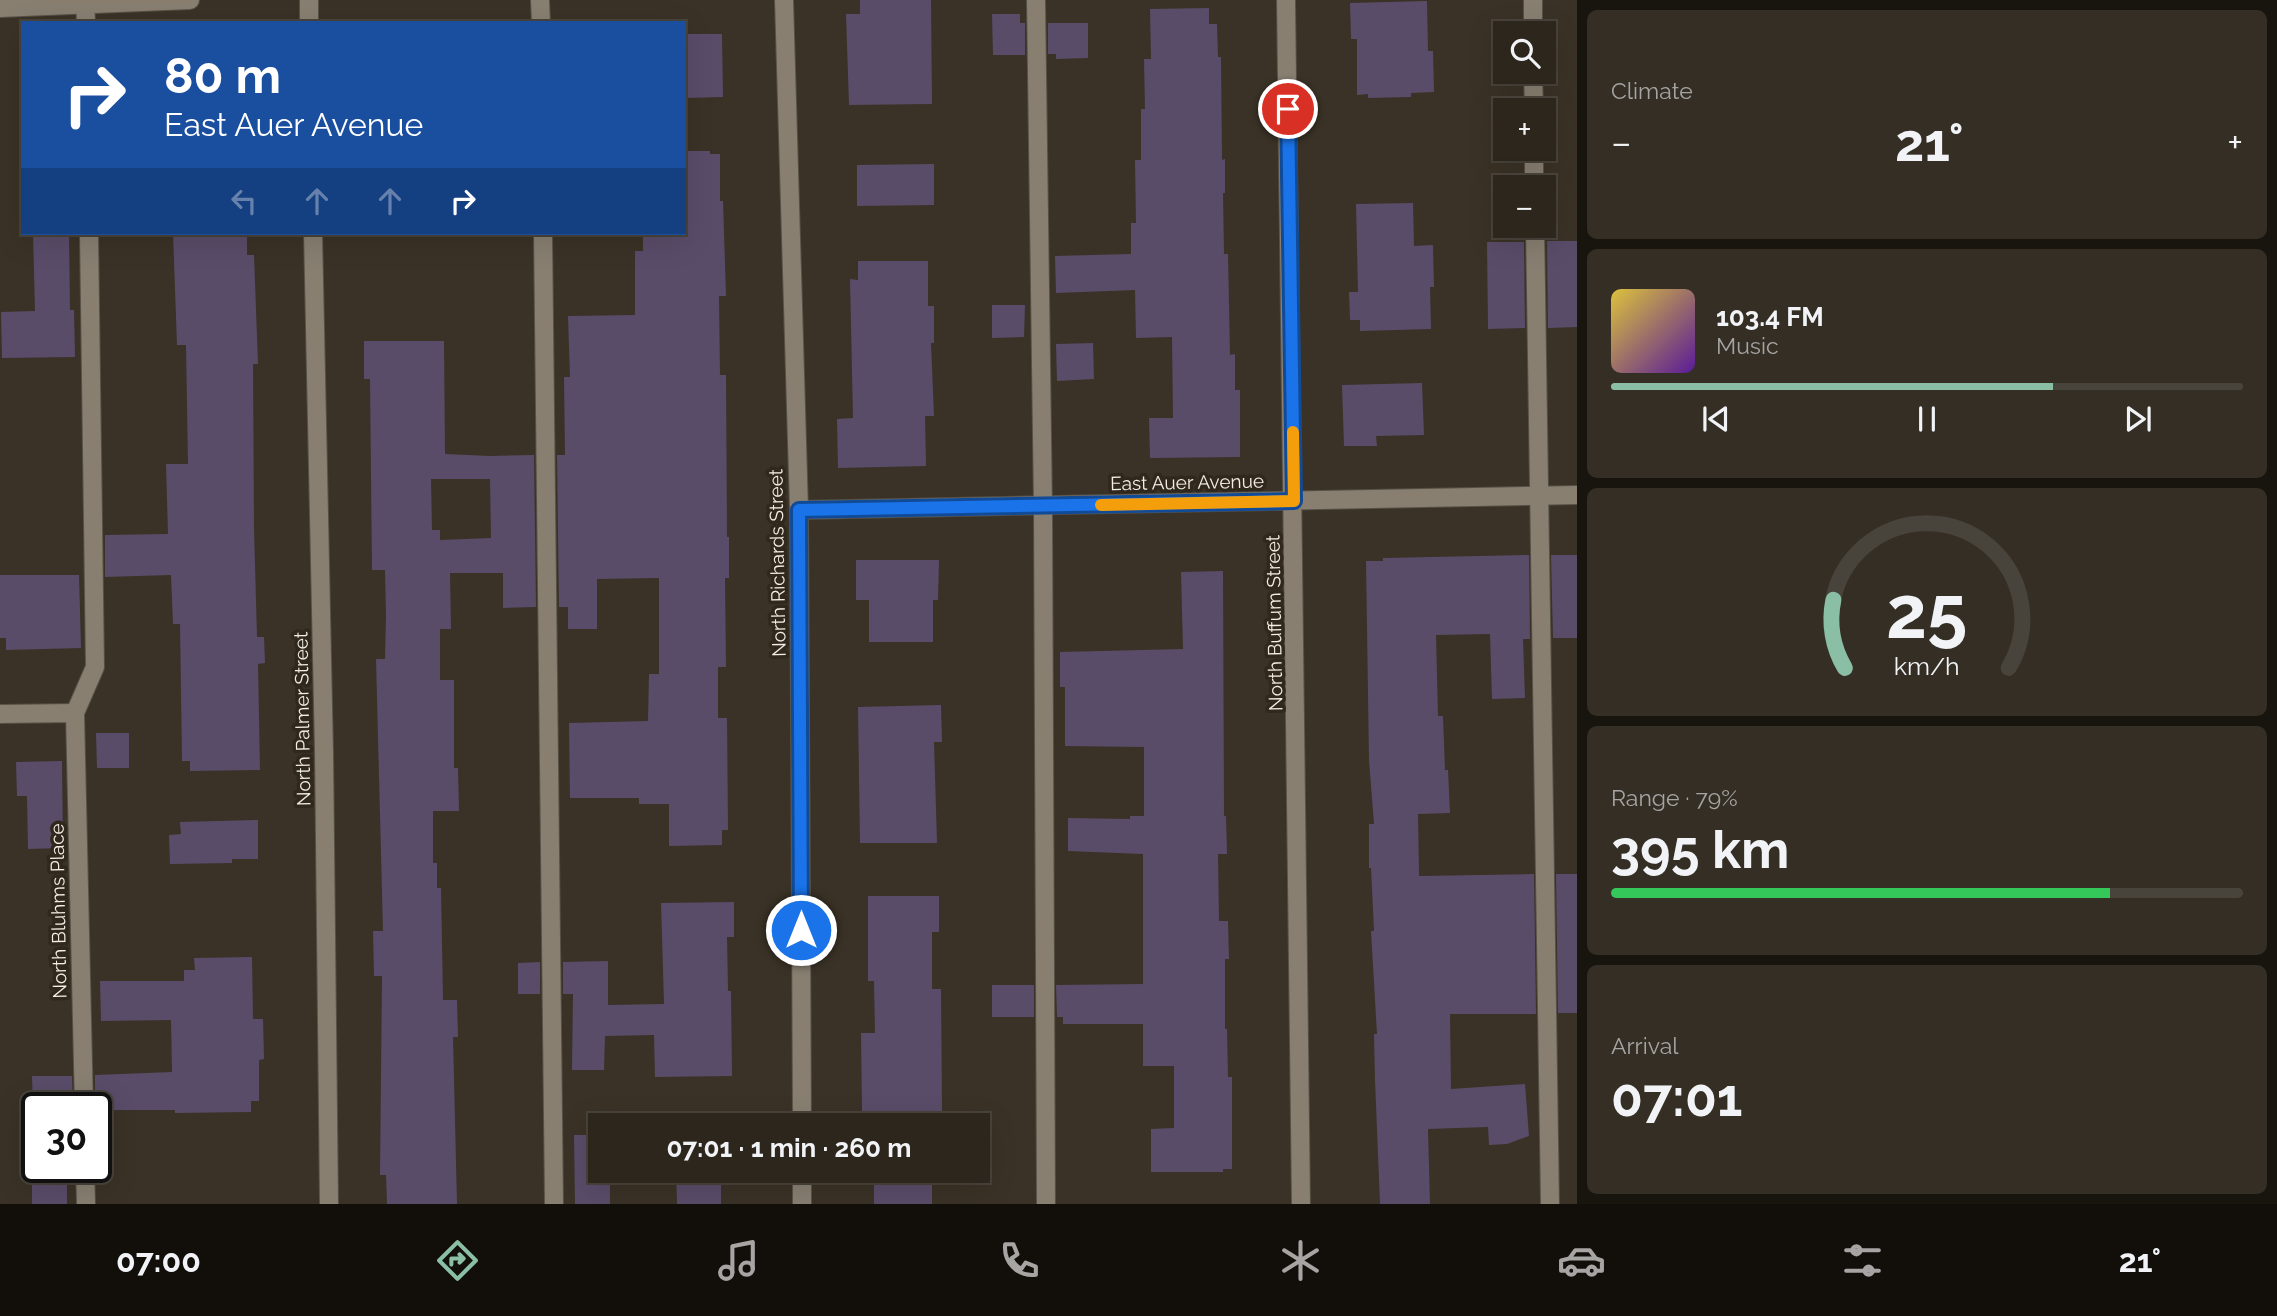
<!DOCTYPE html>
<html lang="en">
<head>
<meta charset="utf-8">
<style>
	body { margin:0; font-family:Raleway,sans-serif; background:#342e25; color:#f1f3f6; height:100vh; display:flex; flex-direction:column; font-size:26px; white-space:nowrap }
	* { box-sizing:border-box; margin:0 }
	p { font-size:23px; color:#a6a5a3 }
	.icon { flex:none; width:38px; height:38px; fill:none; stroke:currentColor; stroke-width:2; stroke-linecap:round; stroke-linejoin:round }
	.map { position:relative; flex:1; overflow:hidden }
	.drawer { display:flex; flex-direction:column; gap:10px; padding:10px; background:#18150f; width:700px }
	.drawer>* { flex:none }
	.guide { position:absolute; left:21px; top:21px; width:665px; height:214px; border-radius:0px; box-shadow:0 7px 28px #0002,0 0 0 2px #48433b; background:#1a4fa0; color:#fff; overflow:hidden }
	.fabs { position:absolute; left:1493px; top:21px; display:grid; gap:14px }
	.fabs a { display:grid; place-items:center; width:63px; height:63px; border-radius:0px; background:#2c261c; box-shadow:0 7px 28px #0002,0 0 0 2px #48433b; font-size:35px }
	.speed { position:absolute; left:21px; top:1092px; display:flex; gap:14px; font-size:35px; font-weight:700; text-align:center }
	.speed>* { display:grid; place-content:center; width:91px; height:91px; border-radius:50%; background:#2c261c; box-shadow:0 7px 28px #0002,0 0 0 2px #48433b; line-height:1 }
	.speed .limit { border:4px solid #111; border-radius:10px; background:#fff; color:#111 }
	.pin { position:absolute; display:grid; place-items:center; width:60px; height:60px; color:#fff; margin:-30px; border:4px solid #fff; border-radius:50%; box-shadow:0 2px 7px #0007 }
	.me { position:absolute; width:77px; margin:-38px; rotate:0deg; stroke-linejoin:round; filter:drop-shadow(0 0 5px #0008) }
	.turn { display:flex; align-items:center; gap:24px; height:147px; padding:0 28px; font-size:32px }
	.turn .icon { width:91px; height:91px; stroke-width:2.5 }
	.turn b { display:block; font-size:49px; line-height:60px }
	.lanes { display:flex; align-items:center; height:66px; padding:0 28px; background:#0003; justify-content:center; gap:35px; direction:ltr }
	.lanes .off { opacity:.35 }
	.big { font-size:52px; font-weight:700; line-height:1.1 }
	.drawer .tile { flex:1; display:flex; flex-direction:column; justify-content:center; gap:10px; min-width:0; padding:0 24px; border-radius:10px; background:#342e25 }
	.drawer .dial { align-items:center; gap:0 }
	.dial svg { height:182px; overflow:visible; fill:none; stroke:#48433b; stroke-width:7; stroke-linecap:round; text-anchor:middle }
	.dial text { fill:#f1f3f6; stroke:none }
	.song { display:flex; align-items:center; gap:21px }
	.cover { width:84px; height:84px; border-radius:10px; background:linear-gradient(135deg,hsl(50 70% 55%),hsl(270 70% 35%)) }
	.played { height:7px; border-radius:4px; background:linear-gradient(90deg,#8abfa5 70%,#48433b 70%) }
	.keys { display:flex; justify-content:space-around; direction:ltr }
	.heat { display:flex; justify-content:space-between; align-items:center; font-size:38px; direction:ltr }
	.charge { height:10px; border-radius:5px; background:linear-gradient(90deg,#34c759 79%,#48433b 0) }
	.trip { position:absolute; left:588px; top:1113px; width:402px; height:70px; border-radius:0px; background:#2c261c; box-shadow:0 7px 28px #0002,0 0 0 2px #48433b; font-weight:700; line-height:70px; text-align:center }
	.dock { display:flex; height:112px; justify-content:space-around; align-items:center; background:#120f0b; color:#a6a5a3 }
	.dock .icon { width:49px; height:49px }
	.dock .selected { color:#8abfa5 }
	.dock b { font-size:32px; color:#f1f3f6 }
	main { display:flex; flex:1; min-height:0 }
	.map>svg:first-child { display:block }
	.building { fill:#594c69; fill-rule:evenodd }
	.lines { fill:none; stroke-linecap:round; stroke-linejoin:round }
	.service-casing { stroke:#575146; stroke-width:20 }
	.minor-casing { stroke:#575146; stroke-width:20 }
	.service { stroke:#887f71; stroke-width:18 }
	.minor { stroke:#887f71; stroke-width:18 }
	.route-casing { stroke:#114b97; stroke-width:18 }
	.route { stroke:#1a73e8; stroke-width:12 }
	.slow { stroke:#f59e0b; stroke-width:12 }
	.labels { text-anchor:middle; stroke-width:7; stroke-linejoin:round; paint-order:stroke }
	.street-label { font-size:19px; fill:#f2ede5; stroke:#30281c }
</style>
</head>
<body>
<main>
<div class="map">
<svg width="1577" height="1204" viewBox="0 0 1577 1204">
	<rect width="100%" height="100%" fill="#3a3226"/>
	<path class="building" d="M860,0H931L932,104L849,105L846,14H860Z
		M1427,1L1428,51H1433L1434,92L1411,93V97L1368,98V94L1357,95V39H1351L1350,3Z
		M1209,8V24H1217L1218,57H1221L1222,160L1225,159V193H1223L1224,254H1228L1230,355L1235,354V390H1240V457L1150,458L1149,418H1173L1172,337L1136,338L1135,290L1056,293L1055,256L1131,254V223H1136L1135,160H1141V109H1145L1144,59H1151L1150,9Z
		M992,14H1020V23H1025V55H993Z
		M1048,23H1088V58L1056,59V54H1048Z
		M684,34H722L723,97L684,98Z
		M684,151H710V154H720V201H723L726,296H719L720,375H726L727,537H729V578H725L726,667H718V718H727L728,830H722V845L669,846V804H639V798H570L569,723L648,721L649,674H659V578L597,579V629H568V607H559L557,455H565L564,377H570L568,316L635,315V251H643V233H684Z
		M934,164V205L857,206V165Z
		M1413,203L1414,246L1433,245L1434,287H1430L1431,329L1360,331V320H1350L1349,292H1358L1356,204Z
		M33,233H69L70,310H74L75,357L2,358L1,312L35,311Z
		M173,233H247V255H254L258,364H253L254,529L257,637H264L265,663L258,664L260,770L190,771V761H182L180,624H173L171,575L105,577V535L168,534L166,464H188L186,345H177Z
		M1547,241H1577V327L1548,328Z
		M1487,242H1524L1525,328L1488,329Z
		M858,261H928V306H934V343H931L934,416H925L926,466L838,468L837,419L853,418L850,279L858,280Z
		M992,305H1025L1024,337L992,338Z
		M364,341H444L445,454L490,456L534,455L536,607L503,608V573H450L451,629H440V680H454V768H458L459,811H433V863H437V888H441L443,1000H457L458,1037H453L457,1204H387L386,1175H380L382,976H374L373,931H383L376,659H385L386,616L385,570H372L370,379H364ZM431,479H490L491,538L440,540V530H432Z
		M1093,343L1094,379L1057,381L1056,344Z
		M1422,383L1424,435L1376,436L1377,446H1344L1342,385Z
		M1529,555L1530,639H1523L1525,698L1492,699L1490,634L1436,635L1438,716H1443L1445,770H1448L1450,813L1418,814L1419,876L1534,874L1536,1014H1450L1451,1089L1525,1084L1529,1136L1507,1144L1489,1145L1488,1127L1428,1129L1430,1204H1380L1375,1080L1374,1034H1377L1371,931H1374L1371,868H1369V824H1374L1369,760L1366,561H1383V558Z
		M1551,555H1577V638H1553Z
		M856,560H939L938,600H933V642H869V600H856Z
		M1223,571L1224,816H1226L1227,854H1218L1219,921H1228L1229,959H1225V1029H1227L1228,1077H1232V1169H1223V1172H1151V1129L1174,1128V1066H1143V1024H1063V1017H1057L1056,985L1143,984V854L1068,851V818L1130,819V816H1144V747L1065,746V687H1060V652L1183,649L1181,572Z
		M0,575H79L81,648L6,650V638H0Z
		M941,705L942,742H934L937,843H860L858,707Z
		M96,733H129V768H97Z
		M62,761L63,848L28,849L27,796H17L16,762Z
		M258,820V859H232V863L170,864L169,835L181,834L180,822Z
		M1556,874H1577V1013H1558Z
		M868,896H939V932H932V989H941L942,1112H932V1125H869L870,1113H862L861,1033H875L874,981H868Z
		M734,902V937H727L728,991H731L732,1076L655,1077L654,1035L605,1036L604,1070H572L573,994H563V962L608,961V1005L664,1004L661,903Z
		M252,957L253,1019H263L264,1059L259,1060V1101H251V1112L175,1113V1110H105V1108H95V1075L172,1072L171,1020L101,1021L100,981H184V970H195L194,958Z
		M540,962V994H518V963Z
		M992,985H1034V1017H992Z
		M32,1076H72L73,1108H33Z
		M574,1135H600V1171H610V1204H575Z
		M676,1171H721V1204H677Z
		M874,1171H932V1204H874Z
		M67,1178V1204H32V1179Z"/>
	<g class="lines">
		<g class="service-casing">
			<path id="service" d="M85,0L86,23
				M540,0L541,23
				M1036,0L1043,507L1046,1204
				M1533,0V33
				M1533,72L1534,110
				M1534,149V187
				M1535,226L1550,1204
				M543,233L554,1204
				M75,713L95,667L89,233"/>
		</g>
		<g class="minor-casing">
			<path id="minor" d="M309,0V23
				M784,0L799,510L802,1125
				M1286,0L1301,1204
				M0,8L190,0
				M313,233L324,752L329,1204
				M799,510L1577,495
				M0,714L75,713L84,1108
				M85,1167L86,1204
				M802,1171V1204"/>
		</g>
		<use href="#service" class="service"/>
		<use href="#minor" class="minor"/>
	</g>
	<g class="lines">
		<g class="route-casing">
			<path id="route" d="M801,930L799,510L1294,501L1288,109"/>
		</g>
		<use href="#route" class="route"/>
		<path class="slow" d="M1101,505L1294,501L1293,432"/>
	</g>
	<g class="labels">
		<g class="street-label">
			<text transform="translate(1187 482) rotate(-1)" y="7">East Auer Avenue</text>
			<text transform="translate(777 563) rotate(-91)" y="7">North Richards Street</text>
			<text transform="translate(1274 623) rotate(-91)" y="7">North Buffum Street</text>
			<text transform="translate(302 719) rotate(-91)" y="7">North Palmer Street</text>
			<text transform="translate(58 911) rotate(-91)" y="7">North Bluhms Place</text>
		</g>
	</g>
</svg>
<div class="fabs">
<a><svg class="icon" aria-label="search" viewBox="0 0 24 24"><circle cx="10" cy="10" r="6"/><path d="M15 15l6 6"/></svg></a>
<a>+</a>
<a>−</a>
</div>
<div class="speed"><div class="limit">30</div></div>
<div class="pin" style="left:1288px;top:109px;background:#d93025"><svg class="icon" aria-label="arrive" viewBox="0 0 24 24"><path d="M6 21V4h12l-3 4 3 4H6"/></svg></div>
<svg class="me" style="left:801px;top:930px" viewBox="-20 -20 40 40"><circle r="17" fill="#1a73e8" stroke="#fff" stroke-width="3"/><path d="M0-11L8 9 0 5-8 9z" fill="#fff"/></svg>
<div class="trip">07:01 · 1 min · 260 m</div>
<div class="guide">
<div class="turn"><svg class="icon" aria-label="right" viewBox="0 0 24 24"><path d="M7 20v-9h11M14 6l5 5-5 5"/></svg><div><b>80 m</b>East Auer Avenue</div></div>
<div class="lanes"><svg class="icon off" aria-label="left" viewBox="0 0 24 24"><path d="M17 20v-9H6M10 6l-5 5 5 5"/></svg><svg class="icon off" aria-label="ahead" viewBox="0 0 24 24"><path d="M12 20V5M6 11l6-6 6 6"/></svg><svg class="icon off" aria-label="ahead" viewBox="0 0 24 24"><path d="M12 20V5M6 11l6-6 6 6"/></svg><svg class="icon" aria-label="right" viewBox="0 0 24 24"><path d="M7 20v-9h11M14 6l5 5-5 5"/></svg></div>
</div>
</div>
<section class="drawer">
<div class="tile"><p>Climate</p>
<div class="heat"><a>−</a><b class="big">21°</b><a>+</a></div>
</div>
<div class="tile">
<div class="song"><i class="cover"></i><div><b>103.4 FM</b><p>Music</p></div></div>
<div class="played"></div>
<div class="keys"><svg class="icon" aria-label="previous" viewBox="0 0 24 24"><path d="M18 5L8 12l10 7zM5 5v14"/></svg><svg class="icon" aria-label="pause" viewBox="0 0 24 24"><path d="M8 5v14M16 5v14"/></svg><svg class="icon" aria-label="next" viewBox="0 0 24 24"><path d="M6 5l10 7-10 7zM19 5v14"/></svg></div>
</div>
<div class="tile dial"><svg viewBox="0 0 100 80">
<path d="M14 69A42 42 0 1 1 86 69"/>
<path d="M14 69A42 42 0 0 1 9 39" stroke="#8abfa5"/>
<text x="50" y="56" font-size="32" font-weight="700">25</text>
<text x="50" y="72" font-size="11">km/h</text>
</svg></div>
<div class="tile"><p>Range · 79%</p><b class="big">395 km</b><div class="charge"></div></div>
<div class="tile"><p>Arrival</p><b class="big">07:01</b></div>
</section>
</main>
<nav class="dock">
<b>07:00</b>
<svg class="icon selected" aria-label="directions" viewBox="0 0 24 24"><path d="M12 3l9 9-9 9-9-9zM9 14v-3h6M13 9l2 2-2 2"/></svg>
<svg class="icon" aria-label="music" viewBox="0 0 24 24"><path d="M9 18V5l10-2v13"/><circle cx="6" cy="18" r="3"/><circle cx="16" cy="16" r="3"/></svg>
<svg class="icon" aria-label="phone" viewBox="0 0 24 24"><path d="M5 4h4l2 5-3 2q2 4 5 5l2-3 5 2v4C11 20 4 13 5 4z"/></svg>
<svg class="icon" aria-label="climate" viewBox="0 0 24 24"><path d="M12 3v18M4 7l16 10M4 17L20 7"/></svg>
<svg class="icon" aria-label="car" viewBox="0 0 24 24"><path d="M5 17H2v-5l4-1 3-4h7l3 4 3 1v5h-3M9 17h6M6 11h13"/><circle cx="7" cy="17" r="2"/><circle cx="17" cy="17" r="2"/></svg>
<svg class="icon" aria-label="filters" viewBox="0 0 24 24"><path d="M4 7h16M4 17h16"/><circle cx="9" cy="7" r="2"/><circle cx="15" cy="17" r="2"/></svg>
<b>21°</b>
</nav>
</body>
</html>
